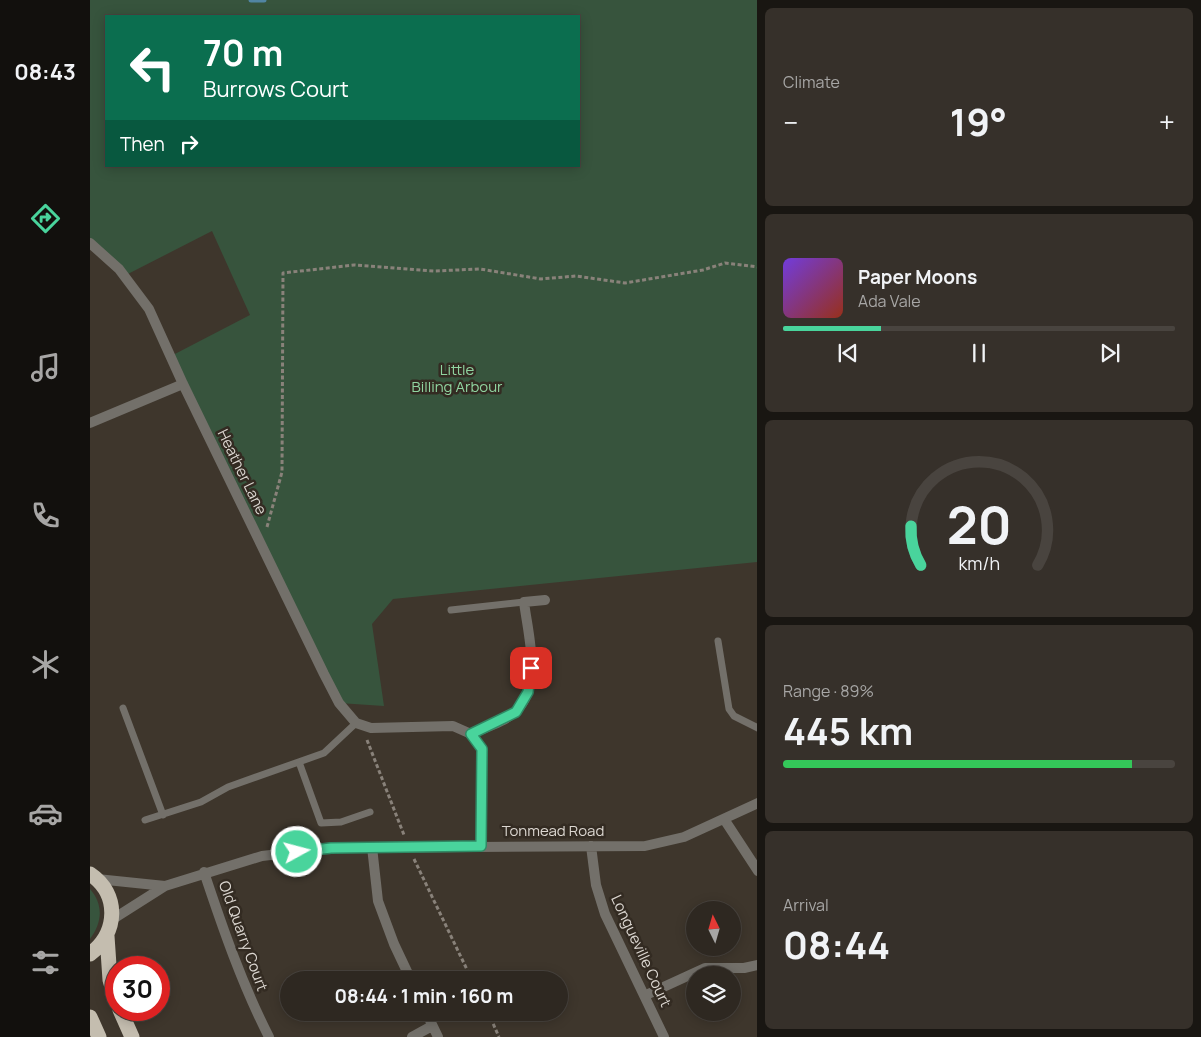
<!DOCTYPE html>
<html lang="en">
<head>
<meta charset="utf-8">
<style>
	body { margin:0; font-family:Manrope,sans-serif; background:#36302a; color:#f1f3f6; height:100vh; display:flex; flex-direction:column; font-size:19px; white-space:nowrap }
	* { box-sizing:border-box; margin:0 }
	p { font-size:16px; color:#a7a6a5 }
	.icon { flex:none; width:28px; height:28px; fill:none; stroke:currentColor; stroke-width:2; stroke-linecap:round; stroke-linejoin:round }
	.map { position:relative; flex:1; overflow:hidden }
	.side { display:flex; flex-direction:column; gap:8px; padding:8px; background:#191612; width:444px }
	.side>* { flex:none }
	.banner { position:absolute; left:15px; top:15px; width:475px; height:152px; border-radius:0px; box-shadow:0 2px 12px #0003,0 0 0 1px #49443f; background:#0b6e4f; color:#fff; overflow:hidden }
	.needle { width:32px; rotate:355deg }
	.fabs { position:absolute; left:596px; top:901px; display:grid; gap:10px }
	.fabs a { display:grid; place-items:center; width:55px; height:55px; border-radius:50%; background:#2e2821; box-shadow:0 2px 12px #0003,0 0 0 1px #49443f; font-size:25px }
	.speed { position:absolute; left:15px; top:956px; display:flex; gap:10px; font-size:25px; font-weight:700; text-align:center }
	.speed>* { display:grid; place-content:center; width:65px; height:65px; border-radius:50%; background:#2e2821; box-shadow:0 2px 12px #0003,0 0 0 1px #49443f; line-height:1 }
	.speed .limit { border:8px solid #d22; background:#fff; color:#111 }
	.pin { position:absolute; display:grid; place-items:center; width:42px; height:42px; color:#fff; margin:-21px; border-radius:10px; box-shadow:0 2px 8px #0006 }
	.me { position:absolute; width:55px; margin:-28px; rotate:83deg; stroke-linejoin:round; filter:drop-shadow(0 0 4px #0008) }
	.turn { display:flex; align-items:center; gap:18px; height:105px; padding:0 15px; font-size:22px }
	.turn .icon { width:65px; height:65px; stroke-width:2.5 }
	.turn b { display:block; font-size:35px; line-height:42px }
	.then { display:flex; align-items:center; height:48px; padding:0 15px; background:#0003; gap:10px; font-size:19px }
	.big { font-size:38px; font-weight:700; line-height:1.1 }
	.side .card { flex:1; display:flex; flex-direction:column; justify-content:center; gap:8px; min-width:0; padding:0 18px; border-radius:8px; background:#36302a }
	.side .dial { align-items:center; gap:0 }
	.dial svg { height:130px; overflow:visible; fill:none; stroke:#49443f; stroke-width:7; stroke-linecap:round; text-anchor:middle }
	.dial text { fill:#f1f3f6; stroke:none }
	.song { display:flex; align-items:center; gap:15px }
	.cover { width:60px; height:60px; border-radius:8px; background:linear-gradient(135deg,hsl(260 70% 55%),hsl(10 70% 35%)) }
	.played { height:5px; border-radius:2px; background:linear-gradient(90deg,#49d49c 25%,#49443f 25%) }
	.keys { display:flex; justify-content:space-around; direction:ltr }
	.heat { display:flex; justify-content:space-between; align-items:center; font-size:28px; direction:ltr }
	.charge { height:8px; border-radius:4px; background:linear-gradient(90deg,#34c759 89%,#49443f 0) }
	.trip { position:absolute; left:190px; top:971px; width:288px; height:50px; border-radius:25px; background:#2e2821; box-shadow:0 2px 12px #0003,0 0 0 1px #49443f; font-weight:700; line-height:50px; text-align:center }
	main { display:flex; flex:1; min-height:0 }
	.tab-bar { display:flex; flex-direction:column; width:90px; justify-content:space-around; align-items:center; background:#12100d; color:#a7a6a5 }
	.tab-bar .icon { width:35px; height:35px }
	.tab-bar .current { color:#49d49c }
	.tab-bar b { font-size:22px; color:#f1f3f6 }
	.map>svg:first-child { display:block }
	.green { fill:#37543d; fill-rule:evenodd }
	.lines { fill:none; stroke-linecap:round; stroke-linejoin:round }
	.stream { stroke:#5185a3; stroke-width:5 }
	.path { stroke:#89827a; stroke-width:3; stroke-dasharray:4 2.5; stroke-linecap:butt }
	.lane { stroke:#73706a; stroke-width:7 }
	.street { stroke:#73706a; stroke-width:10 }
	.highway { stroke:#c4bdaf; stroke-width:15 }
	.route-casing { stroke:#2f8a65; stroke-width:12 }
	.route { stroke:#49d49c; stroke-width:9 }
	.labels { text-anchor:middle; stroke-width:5; stroke-linejoin:round; paint-order:stroke }
	.park-label { font-size:15px; fill:#90d4a0; stroke:#332b22 }
	.street-label { font-size:15px; fill:#dcd7d1; stroke:#332b22 }
</style>
</head>
<body>
<main>
<nav class="tab-bar">
<b>08:43</b>
<svg class="icon current" aria-label="directions" viewBox="0 0 24 24"><path d="M12 3l9 9-9 9-9-9zM9 14v-3h6M13 9l2 2-2 2"/></svg>
<svg class="icon" aria-label="music" viewBox="0 0 24 24"><path d="M9 18V5l10-2v13"/><circle cx="6" cy="18" r="3"/><circle cx="16" cy="16" r="3"/></svg>
<svg class="icon" aria-label="phone" viewBox="0 0 24 24"><path d="M5 4h4l2 5-3 2q2 4 5 5l2-3 5 2v4C11 20 4 13 5 4z"/></svg>
<svg class="icon" aria-label="climate" viewBox="0 0 24 24"><path d="M12 3v18M4 7l16 10M4 17L20 7"/></svg>
<svg class="icon" aria-label="car" viewBox="0 0 24 24"><path d="M5 17H2v-5l4-1 3-4h7l3 4 3 1v5h-3M9 17h6M6 11h13"/><circle cx="7" cy="17" r="2"/><circle cx="17" cy="17" r="2"/></svg>
<svg class="icon" aria-label="filters" viewBox="0 0 24 24"><path d="M4 7h16M4 17h16"/><circle cx="9" cy="7" r="2"/><circle cx="15" cy="17" r="2"/></svg>
</nav>
<div class="map">
<svg width="668" height="1037" viewBox="0 0 668 1037">
	<rect width="100%" height="100%" fill="#3e362c"/>
	<path class="green" d="M0,0H667V562L303,599L282,624L294,706L249,703L81,356L160,315L122,231L34,276L0,244ZM16,16H489V166H16Z
		M0,889C14,905 12,923 0,939Z"/>
	<g class="lines">
		<path class="stream" d="M161,0H174"/>
		<path class="path" d="M177,527L192,472L193,273L264,265L344,271L390,269L451,279L486,276L535,283L613,270L635,263L668,267
			M277,740L314,835
			M324,859L382,980
			M398,1012L409,1037"/>
		<path class="lane" d="M361,610L434,602
			M628,641L639,709L644,716L668,728
			M33,708L73,815
			M209,762L231,823L251,822L280,812
			M55,820L111,802L138,787L234,753L266,723"/>
		<path class="street" d="M0,243L29,269L59,309L93,384L234,674L249,703L266,723L281,728L363,726L381,734C394,728 415,722 426,711C453,685 438,635 434,602L455,600
			M0,423L93,384
			M381,734L392,749L391,846
			M634,819L668,871
			M501,846L506,885L515,914L574,1037
			M282,847L288,901L304,944L321,980
			M114,872C133,929 152,984 179,1037
			M7,879L75,886
			M23,919L75,886L172,856L241,848L555,846L594,837L668,803
			M556,995L615,968H654L668,965
			M336,1012L348,1037
			M322,1037L342,1026"/>
		<path class="highway" d="M0,874C30,894 28,933 0,954
			M17,936L20,980L26,1001
			M30,1010L42,1037
			M0,1017L9,1037"/>
	</g>
	<g class="lines">
		<g class="route-casing">
			<path id="route" d="M207,852L241,848L391,846L392,749L381,734L426,712L438,692L441,668"/>
		</g>
		<use href="#route" class="route"/>
	</g>
	<g class="labels">
		<g class="park-label">
			<text x="367" y="375">Little<tspan x="367" dy="17">Billing Arbour</tspan></text>
		</g>
		<g class="street-label">
			<text transform="translate(152 472) rotate(64)" y="5">Heather Lane</text>
			<text x="463" y="836">Tonmead Road</text>
			<text transform="translate(153 936) rotate(70)" y="5">Old Quarry Court</text>
			<text transform="translate(551 951) rotate(65)" y="5">Longueville Court</text>
		</g>
	</g>
</svg>
<div class="fabs">
<a><svg class="needle" viewBox="-14 -14 28 28"><path d="M0-13l5 13h-10z" fill="#e53935"/><path d="M0 13l5-13h-10z" fill="#a7a6a5"/></svg></a>
<a><svg class="icon" aria-label="layers" viewBox="0 0 24 24"><path d="M12 4l9 5-9 5-9-5zM3 14l9 5 9-5"/></svg></a>
</div>
<div class="speed"><div class="limit">30</div></div>
<div class="pin" style="left:441px;top:668px;background:#d93025"><svg class="icon" aria-label="arrive" viewBox="0 0 24 24"><path d="M6 21V4h12l-3 4 3 4H6"/></svg></div>
<svg class="me" style="left:207px;top:852px" viewBox="-20 -20 40 40"><circle r="17" fill="#49d49c" stroke="#fff" stroke-width="3"/><path d="M0-11L8 9 0 5-8 9z" fill="#fff"/></svg>
<div class="trip">08:44 · 1 min · 160 m</div>
<div class="banner">
<div class="turn"><svg class="icon" aria-label="left" viewBox="0 0 24 24"><path d="M17 20v-9H6M10 6l-5 5 5 5"/></svg><div><b>70 m</b>Burrows Court</div></div>
<div class="then">Then<svg class="icon" aria-label="right" viewBox="0 0 24 24"><path d="M7 20v-9h11M14 6l5 5-5 5"/></svg></div>
</div>
</div>
<section class="side">
<div class="card"><p>Climate</p>
<div class="heat"><a>−</a><b class="big">19°</b><a>+</a></div>
</div>
<div class="card">
<div class="song"><i class="cover"></i><div><b>Paper Moons</b><p>Ada Vale</p></div></div>
<div class="played"></div>
<div class="keys"><svg class="icon" aria-label="previous" viewBox="0 0 24 24"><path d="M18 5L8 12l10 7zM5 5v14"/></svg><svg class="icon" aria-label="pause" viewBox="0 0 24 24"><path d="M8 5v14M16 5v14"/></svg><svg class="icon" aria-label="next" viewBox="0 0 24 24"><path d="M6 5l10 7-10 7zM19 5v14"/></svg></div>
</div>
<div class="card dial"><svg viewBox="0 0 100 80">
<path d="M14 69A42 42 0 1 1 86 69"/>
<path d="M14 69A42 42 0 0 1 8 45" stroke="#49d49c"/>
<text x="50" y="56" font-size="32" font-weight="700">20</text>
<text x="50" y="72" font-size="11">km/h</text>
</svg></div>
<div class="card"><p>Range · 89%</p><b class="big">445 km</b><div class="charge"></div></div>
<div class="card"><p>Arrival</p><b class="big">08:44</b></div>
</section>
</main>
</body>
</html>
